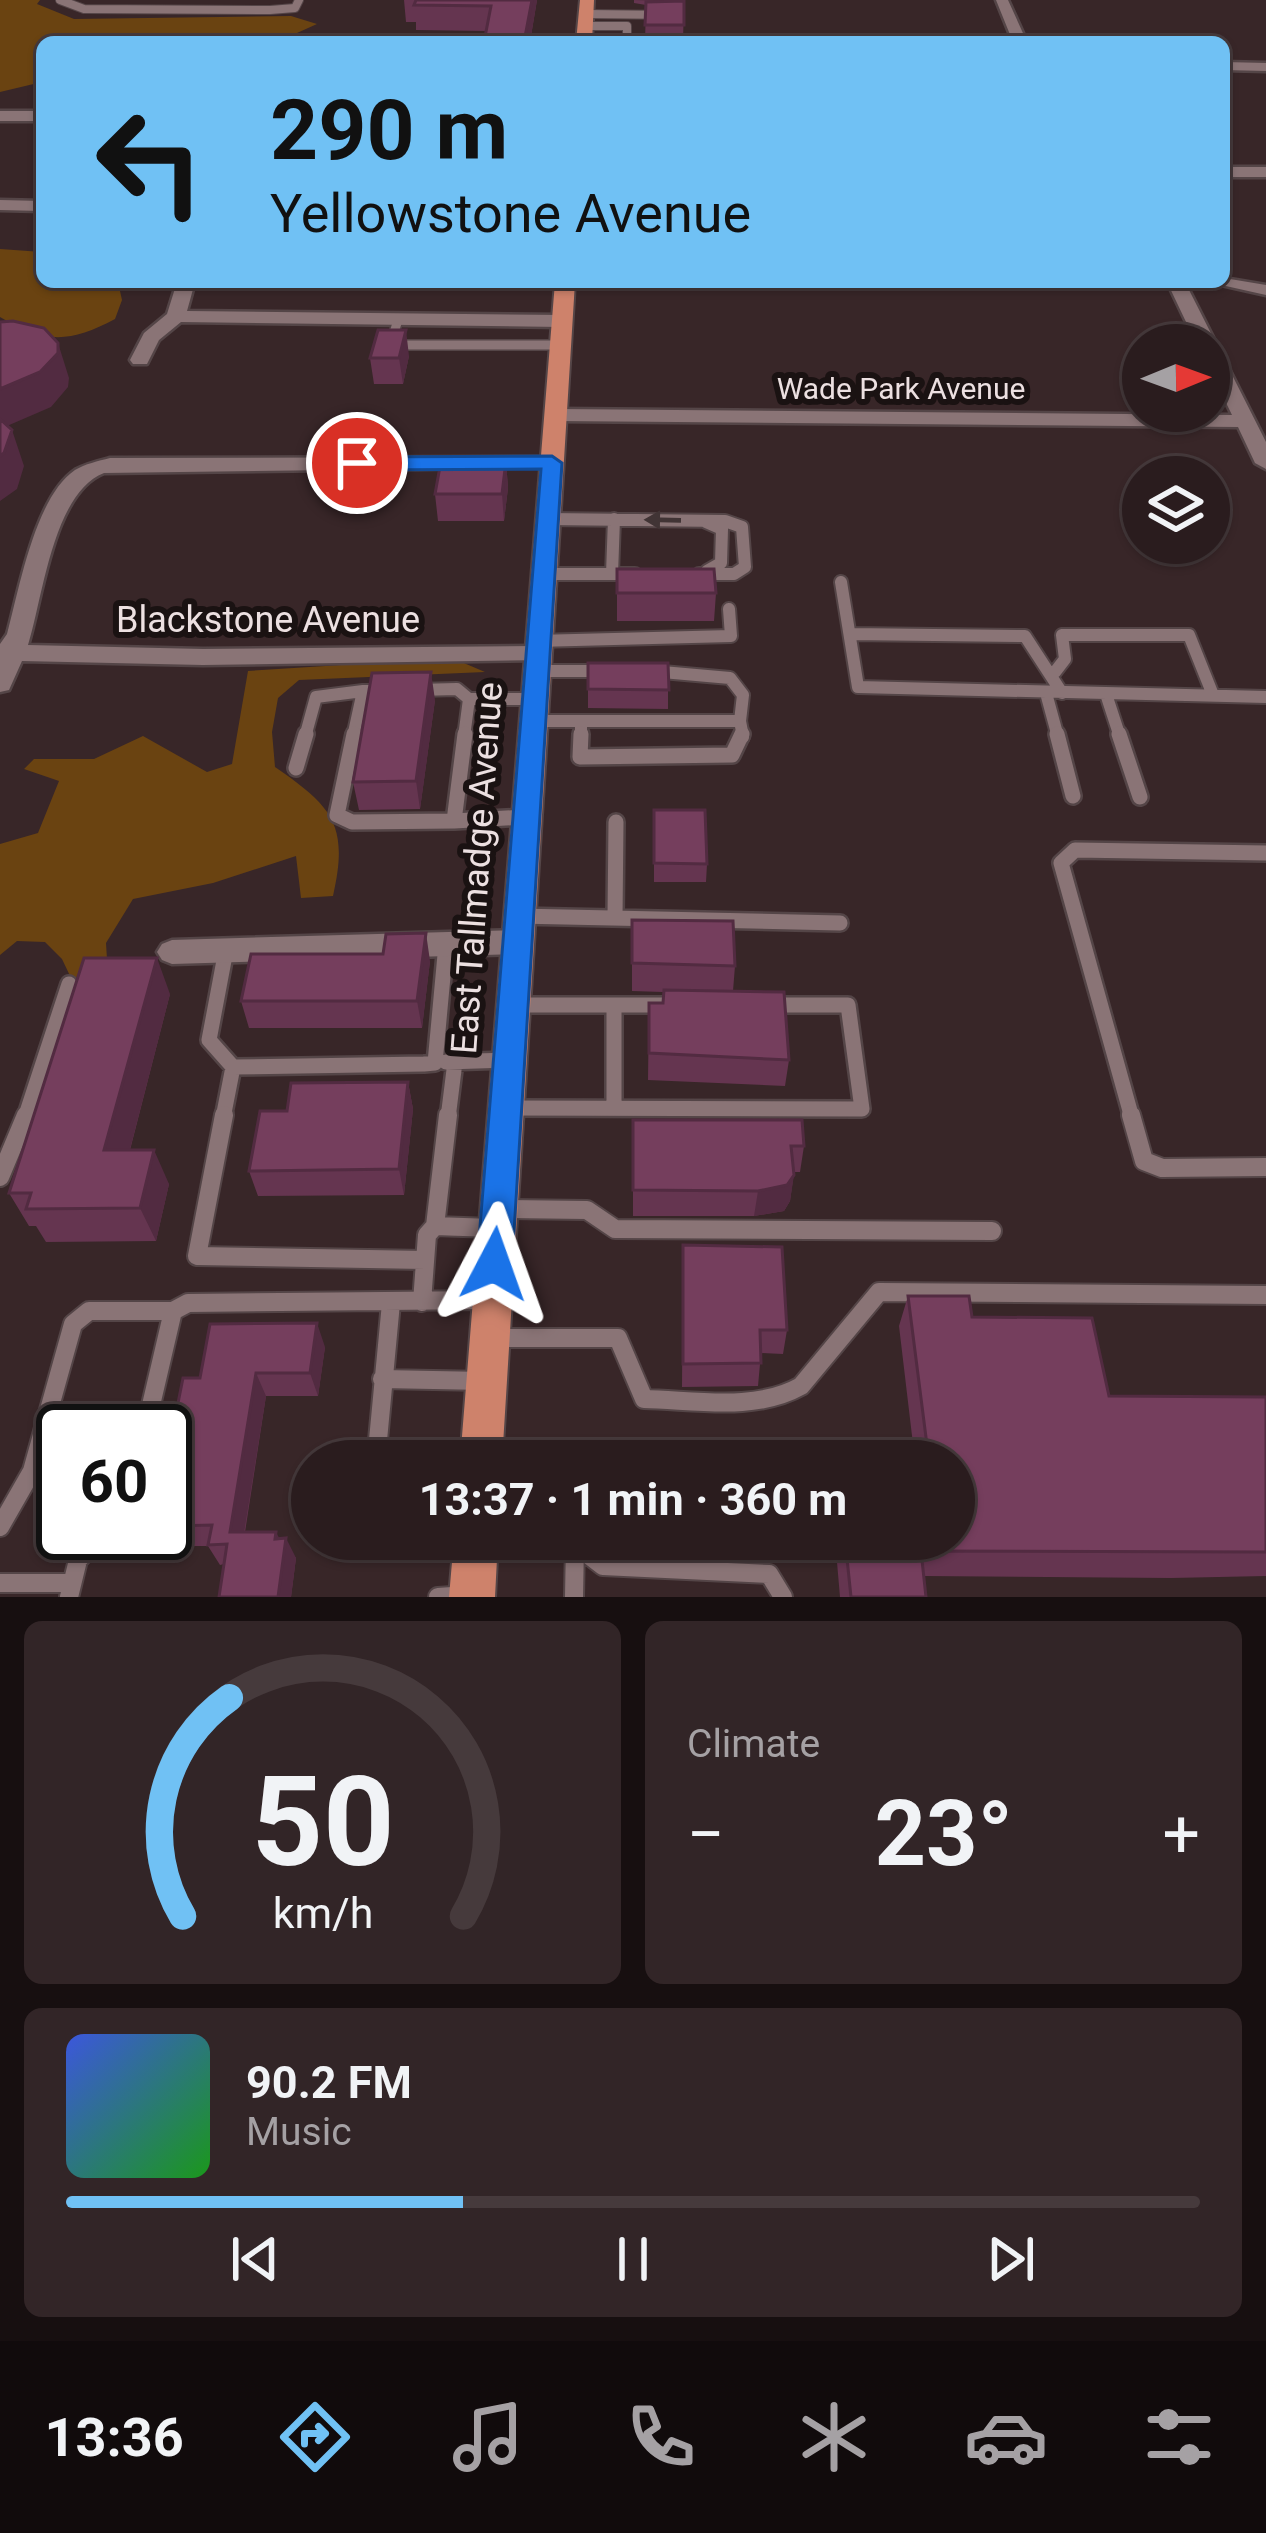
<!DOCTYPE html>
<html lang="en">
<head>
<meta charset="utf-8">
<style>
	body { margin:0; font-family:Roboto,sans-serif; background:#322527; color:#f1f3f6; height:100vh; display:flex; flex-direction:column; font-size:45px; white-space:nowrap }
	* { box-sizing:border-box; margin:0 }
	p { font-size:39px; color:#a5a1a4 }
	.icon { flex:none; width:66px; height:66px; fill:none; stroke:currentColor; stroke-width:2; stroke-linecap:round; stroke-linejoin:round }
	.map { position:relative; height:1597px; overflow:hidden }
	.panel { display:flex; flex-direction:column; gap:24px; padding:24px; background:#170f10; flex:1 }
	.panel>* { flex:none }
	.banner { position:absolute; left:36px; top:36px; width:1194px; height:252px; border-radius:18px; box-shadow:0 3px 9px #0004,0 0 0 3px #463a3c; background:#70c1f4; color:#111; overflow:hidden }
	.needle { width:78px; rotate:89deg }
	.tools { position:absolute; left:1122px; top:324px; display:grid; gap:24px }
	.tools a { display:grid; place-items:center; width:108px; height:108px; border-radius:50%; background:#2a1c1e; box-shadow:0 3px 9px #0004,0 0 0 3px #463a3c; font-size:60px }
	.speed { position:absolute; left:36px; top:1404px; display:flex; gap:24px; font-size:60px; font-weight:700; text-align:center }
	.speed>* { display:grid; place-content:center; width:156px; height:156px; border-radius:50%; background:#2a1c1e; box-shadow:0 3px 9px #0004,0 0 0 3px #463a3c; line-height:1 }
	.speed .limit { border:6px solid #111; border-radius:18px; background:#fff; color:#111 }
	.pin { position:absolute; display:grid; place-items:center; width:102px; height:102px; color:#fff; margin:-51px; border:6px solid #fff; border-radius:50%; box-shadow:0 3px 12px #0007 }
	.me { position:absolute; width:132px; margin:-66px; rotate:4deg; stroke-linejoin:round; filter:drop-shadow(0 0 9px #0008) }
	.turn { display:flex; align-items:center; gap:42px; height:252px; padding:0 36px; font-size:54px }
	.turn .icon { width:156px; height:156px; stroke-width:2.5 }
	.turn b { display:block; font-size:84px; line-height:102px }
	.big { font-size:90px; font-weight:700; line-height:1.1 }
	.panel .card { flex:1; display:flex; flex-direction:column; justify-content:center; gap:18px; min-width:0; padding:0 42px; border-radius:18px; background:#322527 }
	.panel .dial { align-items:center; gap:0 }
	.dial svg { height:312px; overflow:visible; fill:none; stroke:#463a3c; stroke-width:7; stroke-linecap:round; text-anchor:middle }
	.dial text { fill:#f1f3f6; stroke:none }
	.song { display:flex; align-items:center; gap:36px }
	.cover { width:144px; height:144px; border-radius:18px; background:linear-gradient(135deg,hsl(230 70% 55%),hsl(120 70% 35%)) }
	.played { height:12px; border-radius:6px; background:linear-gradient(90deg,#70c1f4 35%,#463a3c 35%) }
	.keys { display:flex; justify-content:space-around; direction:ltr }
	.heat { display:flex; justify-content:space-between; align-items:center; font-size:66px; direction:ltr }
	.panel .tiles { flex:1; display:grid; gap:24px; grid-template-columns:1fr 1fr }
	.card:last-child { grid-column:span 2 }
	.trip { position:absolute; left:291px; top:1440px; width:684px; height:120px; border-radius:60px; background:#2a1c1e; box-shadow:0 3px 9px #0004,0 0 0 3px #463a3c; font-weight:700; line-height:120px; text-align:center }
	.dock { display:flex; height:192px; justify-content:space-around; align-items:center; background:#110b0c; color:#a5a1a4 }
	.dock .icon { width:84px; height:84px }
	.dock .on { color:#70c1f4 }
	.dock b { font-size:54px; color:#f1f3f6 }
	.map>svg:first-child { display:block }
	.green { fill:#6a4311 }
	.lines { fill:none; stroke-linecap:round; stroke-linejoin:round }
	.service-far4-casing { stroke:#544547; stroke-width:10 }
	.service-far3-casing { stroke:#544547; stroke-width:12 }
	.service-far2-casing { stroke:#544547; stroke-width:16 }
	.service-far1-casing { stroke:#544547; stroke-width:20 }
	.service-casing { stroke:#544547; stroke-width:22 }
	.minor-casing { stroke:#544547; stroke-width:5 }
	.primary-casing { stroke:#544547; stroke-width:4 }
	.service-far4 { stroke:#8a7476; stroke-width:8 }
	.service-far3 { stroke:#8a7476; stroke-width:9 }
	.service-far2 { stroke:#8a7476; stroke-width:12 }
	.service-far1 { stroke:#8a7476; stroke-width:15 }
	.service { stroke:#8a7476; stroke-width:18 }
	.minor { fill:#8a7476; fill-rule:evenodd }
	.primary { fill:#ce826b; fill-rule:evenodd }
	.wall { fill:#653550 }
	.shaded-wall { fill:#522b41 }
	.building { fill:#753e5d; stroke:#522b41; stroke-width:3 }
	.oneway { fill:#413435 }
	.route { fill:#1a73e8; stroke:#114b97; stroke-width:3 }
	.labels { text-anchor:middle; stroke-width:12; stroke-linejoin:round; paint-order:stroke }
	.far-street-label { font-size:30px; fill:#ece0e1; stroke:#1a1212 }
	.street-label { font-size:36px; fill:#ece0e1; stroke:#1a1212 }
</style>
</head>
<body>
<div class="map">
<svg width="1266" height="1597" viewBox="0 0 1266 1597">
	<rect width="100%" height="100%" fill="#382628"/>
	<path class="green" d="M0,0H40L37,4L74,19L291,16L317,24L277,42H42V82L0,92Z
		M0,249L42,252V282H118L122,300L115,319C70,343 45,344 0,317Z
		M452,658L485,672L299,680L278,698L272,732L275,767C333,807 349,825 333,896L301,898L296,856L213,883L133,899L106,943L109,992L81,999L62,959L45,942L17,941L0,955V844L38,833L59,781L24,769L34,759H94L143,736L207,772L232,764L248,671Z"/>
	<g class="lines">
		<g class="service-far4-casing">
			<path id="service-far4" d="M60,0L84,9L270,10L295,8L299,0
				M586,14L674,15L675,0
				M585,26H627V42"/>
		</g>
		<g class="service-far3-casing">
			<path id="service-far3" d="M398,320L390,345H561"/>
		</g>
		<g class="service-far2-casing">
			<path id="service-far2" d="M547,519L725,521L742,527L745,567L734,574H699
				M706,522L722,529L721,563L707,571
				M543,574H635
				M612,574L614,519
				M841,582L858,687L1266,697
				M850,634L1025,636L1062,693
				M536,641L731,636L729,609
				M537,671H605
				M1055,672L1065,659L1062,635H1189L1213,695
				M417,690L457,689L469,699
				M1046,693L1058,737
				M1106,694L1120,737
				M531,721H740L743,695L730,678L651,671
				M740,721L743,737
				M305,737L316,697L363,691
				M353,737L363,691H383
				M464,737L469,699H532
				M581,737V721"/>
		</g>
		<g class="service-far1-casing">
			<path id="service-far1" d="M354,734L337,815L352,822L454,821
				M465,734L454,821L524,817
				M581,734L580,757L732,755L742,734
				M1057,734L1073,796
				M1119,734L1140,797
				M296,768L306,734
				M518,916L840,923
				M615,917L616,822
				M226,950L209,1040L233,1067L424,1064L435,1063L446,944
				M517,1005H663
				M614,1005V1107
				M446,1062L508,1060
				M510,1108L862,1109L848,1005H769
				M25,1118L69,984
				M223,1118L233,1067
				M448,1118L455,1062
				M1132,1118L1061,863L1075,850L1266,853"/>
		</g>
		<g class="service-casing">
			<path id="service" d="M224,1115L197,1256L425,1260
				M1131,1115L1144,1161L1162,1168L1266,1167
				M0,1177L26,1115
				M503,1209L587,1210L615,1229L992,1231
				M435,1226L448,1115
				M422,1302L427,1235L435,1226L492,1228
				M495,1338H618L644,1399C695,1400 755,1412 801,1386L879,1292L1266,1295
				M382,1379L485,1381
				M145,1431L173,1311L188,1303L487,1300
				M376,1461L391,1303
				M0,1527L32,1471L73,1324L89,1311H173
				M568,1539L603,1566L769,1574L783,1597
				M0,1583H72
				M69,1597L78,1560L103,1533
				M438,1597L467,1595
				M574,1597L575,1544"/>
		</g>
		<g class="minor-casing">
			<path id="minor" d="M996,0H1008L1027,42H1013Z
				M1224,62L1266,63V71L1224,70Z
				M0,111H42V121H0Z
				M1224,167H1266V177H1224Z
				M0,200L42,201V211L0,210Z
				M1224,278L1266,285V295L1208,282H1224Z
				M177,282H195L187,311L562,315L571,321L562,327L181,322L159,340L147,364H133L130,360L144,333L167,314Z
				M1167,282H1185L1266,442V469L1255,463L1238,427L557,421L547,415L557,409L1232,415L1209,368V345H1197Z
				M552,457L559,459V467L104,473C53,493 43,597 28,645L203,649L535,646L544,648L547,654L544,660L203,665L22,661L9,690L0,692V644L7,634C19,590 35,497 75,470C85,464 98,461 110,458Z
				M516,930L526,934L531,942L526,950L516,954L172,964L162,960L157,952L162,944L172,940Z"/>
		</g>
		<g class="primary-casing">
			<path id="primary" d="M580,0H594L592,42H576Z
				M555,282H575L502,1461H460Z
				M454,1539H498L495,1597H449Z"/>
		</g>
		<use href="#service-far4" class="service-far4"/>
		<use href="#service-far3" class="service-far3"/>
		<use href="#service-far2" class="service-far2"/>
		<use href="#service-far1" class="service-far1"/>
		<use href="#service" class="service"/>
		<use href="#minor" class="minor"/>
		<use href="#primary" class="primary"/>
	</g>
	<path class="wall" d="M404,0H537L530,42H484L486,31L416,30V22H406Z
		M634,0L684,1L683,42H645L646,5L634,3Z
		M409,356L403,384H374L370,358Z
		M506,461L508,488L504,521H438L435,494Z
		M617,569L716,593L714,621H617Z
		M668,663V709L588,708V689Z
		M435,700L420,809L359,810L353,782Z
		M654,810L707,864L706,882H654Z
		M430,961L422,1028H249L241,1001Z
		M632,963L735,966L733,991L789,1060L785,1086L648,1080L649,1003H663V992L632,991Z
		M170,994L130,1150L169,1184L156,1241L46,1242L36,1226H29L9,1193Z
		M408,1082L413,1109L404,1195L258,1196L249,1171L287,1111Z
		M633,1120L804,1146L800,1172H794L790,1201L784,1211L754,1216H633Z
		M683,1245L787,1330L783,1354L761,1353L758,1386L682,1387Z
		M908,1296L972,1317L1109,1396L1266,1397V1576L1171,1578L924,1576L926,1597H840L835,1539H954V1461H915L899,1326Z
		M325,1347L318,1396H266L245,1532L279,1539L296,1558L291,1597H219L224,1564L220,1565L208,1546H185L172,1526L183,1465L170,1443L200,1378Z"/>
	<path class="shaded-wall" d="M532,0H537L530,42H524Z
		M406,330L409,356L403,384L399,358Z
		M58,343L69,378L68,387L51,407L0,429V389Z
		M12,430L24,466L17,489L0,501V456Z
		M506,461L508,488L504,521L502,494Z
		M431,672L435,700L420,809L416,781Z
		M426,933L430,961L422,1028L417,1001Z
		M157,958L170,994L121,1184L104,1150Z
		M408,1082L413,1109L404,1195L399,1169Z
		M154,1150L169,1184L156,1241L140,1208Z
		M794,1175L790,1201L784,1211L754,1216L758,1191Z
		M317,1323L325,1347L318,1396L310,1373Z
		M256,1373L266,1396L241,1552L230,1532Z
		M276,1532L285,1549L286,1538L296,1558L291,1597H278Z"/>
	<path class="building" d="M416,0H532L524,42H484L491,6L414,5Z
		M684,1V25H645L646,2Z
		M13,321L44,328L58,343V353L40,372L0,389V322Z
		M378,330H406L399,358H370Z
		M0,419L12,430L4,453L0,456Z
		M441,461H506L502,494H435Z
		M617,569H714L716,593H617Z
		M588,663H668L669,690L588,689Z
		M431,672L416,781L353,782L372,673Z
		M654,810H705L707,864L654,863Z
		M632,920L733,921L735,966L632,963Z
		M426,933L417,1001H241L251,954H383L386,934Z
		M84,958H157L104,1150H154L140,1208L26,1209L31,1193H9Z
		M664,990L784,992L789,1060L649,1053V1003H663Z
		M408,1082L399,1169L249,1171L260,1111H287L291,1083Z
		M633,1120H802L804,1146H791L794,1175L787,1185L758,1191L633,1190Z
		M683,1245L782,1247L787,1330H760L761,1363L683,1364Z
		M908,1296H969L972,1317L1092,1318L1109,1396L1266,1397V1552L921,1551L926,1597H851L845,1539H954V1461H929Z
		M317,1323L310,1373H256L230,1532H276L275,1539L286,1538L278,1597H219L227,1544L208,1545L212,1525L172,1526L187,1444L170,1443L183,1378H200L210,1324Z
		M644,1446L745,1447L746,1461H644Z"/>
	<defs><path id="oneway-solid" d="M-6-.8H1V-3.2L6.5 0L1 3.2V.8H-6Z" transform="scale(3)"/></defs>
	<use class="oneway" href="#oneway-solid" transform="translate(663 520) rotate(-179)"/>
	<path class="route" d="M552,456L562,463L512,1264L507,1276L494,1281L482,1276L477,1264L541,469L357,470L346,463L357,457Z"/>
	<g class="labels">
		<g class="far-street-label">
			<text x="901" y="399">Wade Park Avenue</text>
		</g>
		<g class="street-label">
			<text x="268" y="632">Blackstone Avenue</text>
			<text transform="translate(476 868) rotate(-86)" y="13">East Tallmadge Avenue</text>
		</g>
	</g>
</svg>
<div class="tools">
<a><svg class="needle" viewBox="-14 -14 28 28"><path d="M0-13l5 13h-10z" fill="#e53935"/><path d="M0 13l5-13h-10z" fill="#a5a1a4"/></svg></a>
<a><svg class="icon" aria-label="layers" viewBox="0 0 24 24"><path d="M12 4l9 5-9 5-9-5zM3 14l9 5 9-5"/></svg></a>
</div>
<div class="speed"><div class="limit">60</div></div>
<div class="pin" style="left:357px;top:463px;background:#d93025"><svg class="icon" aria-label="arrive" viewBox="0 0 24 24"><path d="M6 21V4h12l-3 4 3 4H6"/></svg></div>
<svg class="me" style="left:494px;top:1264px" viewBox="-20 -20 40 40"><path d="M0-17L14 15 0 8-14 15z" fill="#1a73e8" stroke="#fff" stroke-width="4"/></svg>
<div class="trip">13:37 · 1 min · 360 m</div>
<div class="banner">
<div class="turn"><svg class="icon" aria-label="left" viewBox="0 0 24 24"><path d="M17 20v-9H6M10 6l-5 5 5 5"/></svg><div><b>290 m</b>Yellowstone Avenue</div></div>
</div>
</div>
<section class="panel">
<div class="tiles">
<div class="card dial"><svg viewBox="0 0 100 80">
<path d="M14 69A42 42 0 1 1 86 69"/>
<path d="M14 69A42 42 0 0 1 26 13" stroke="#70c1f4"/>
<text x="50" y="56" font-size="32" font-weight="700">50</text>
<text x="50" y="72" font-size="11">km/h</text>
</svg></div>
<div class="card"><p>Climate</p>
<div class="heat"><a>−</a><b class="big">23°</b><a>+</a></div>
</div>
<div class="card">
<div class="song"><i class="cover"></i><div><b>90.2 FM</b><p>Music</p></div></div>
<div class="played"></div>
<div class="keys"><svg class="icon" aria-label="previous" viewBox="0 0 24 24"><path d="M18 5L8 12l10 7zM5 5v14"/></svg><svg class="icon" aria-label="pause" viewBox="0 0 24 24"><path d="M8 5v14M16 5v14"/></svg><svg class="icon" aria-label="next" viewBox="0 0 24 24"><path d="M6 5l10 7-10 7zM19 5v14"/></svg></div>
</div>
</div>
</section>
<nav class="dock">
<b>13:36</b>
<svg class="icon on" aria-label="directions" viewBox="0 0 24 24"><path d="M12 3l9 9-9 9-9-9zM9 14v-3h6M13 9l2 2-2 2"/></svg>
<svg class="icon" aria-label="music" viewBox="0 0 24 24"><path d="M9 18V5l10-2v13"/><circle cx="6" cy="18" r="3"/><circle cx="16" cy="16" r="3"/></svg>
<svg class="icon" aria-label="phone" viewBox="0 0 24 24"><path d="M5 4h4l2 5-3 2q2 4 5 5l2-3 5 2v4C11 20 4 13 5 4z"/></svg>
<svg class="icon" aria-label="climate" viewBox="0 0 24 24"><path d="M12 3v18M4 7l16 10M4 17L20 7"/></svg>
<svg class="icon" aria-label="car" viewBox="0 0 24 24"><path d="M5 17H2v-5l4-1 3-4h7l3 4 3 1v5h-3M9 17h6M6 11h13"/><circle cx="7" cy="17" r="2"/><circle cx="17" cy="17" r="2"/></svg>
<svg class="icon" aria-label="filters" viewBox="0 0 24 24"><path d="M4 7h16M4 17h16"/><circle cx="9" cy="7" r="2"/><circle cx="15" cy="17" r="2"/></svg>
</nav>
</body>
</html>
